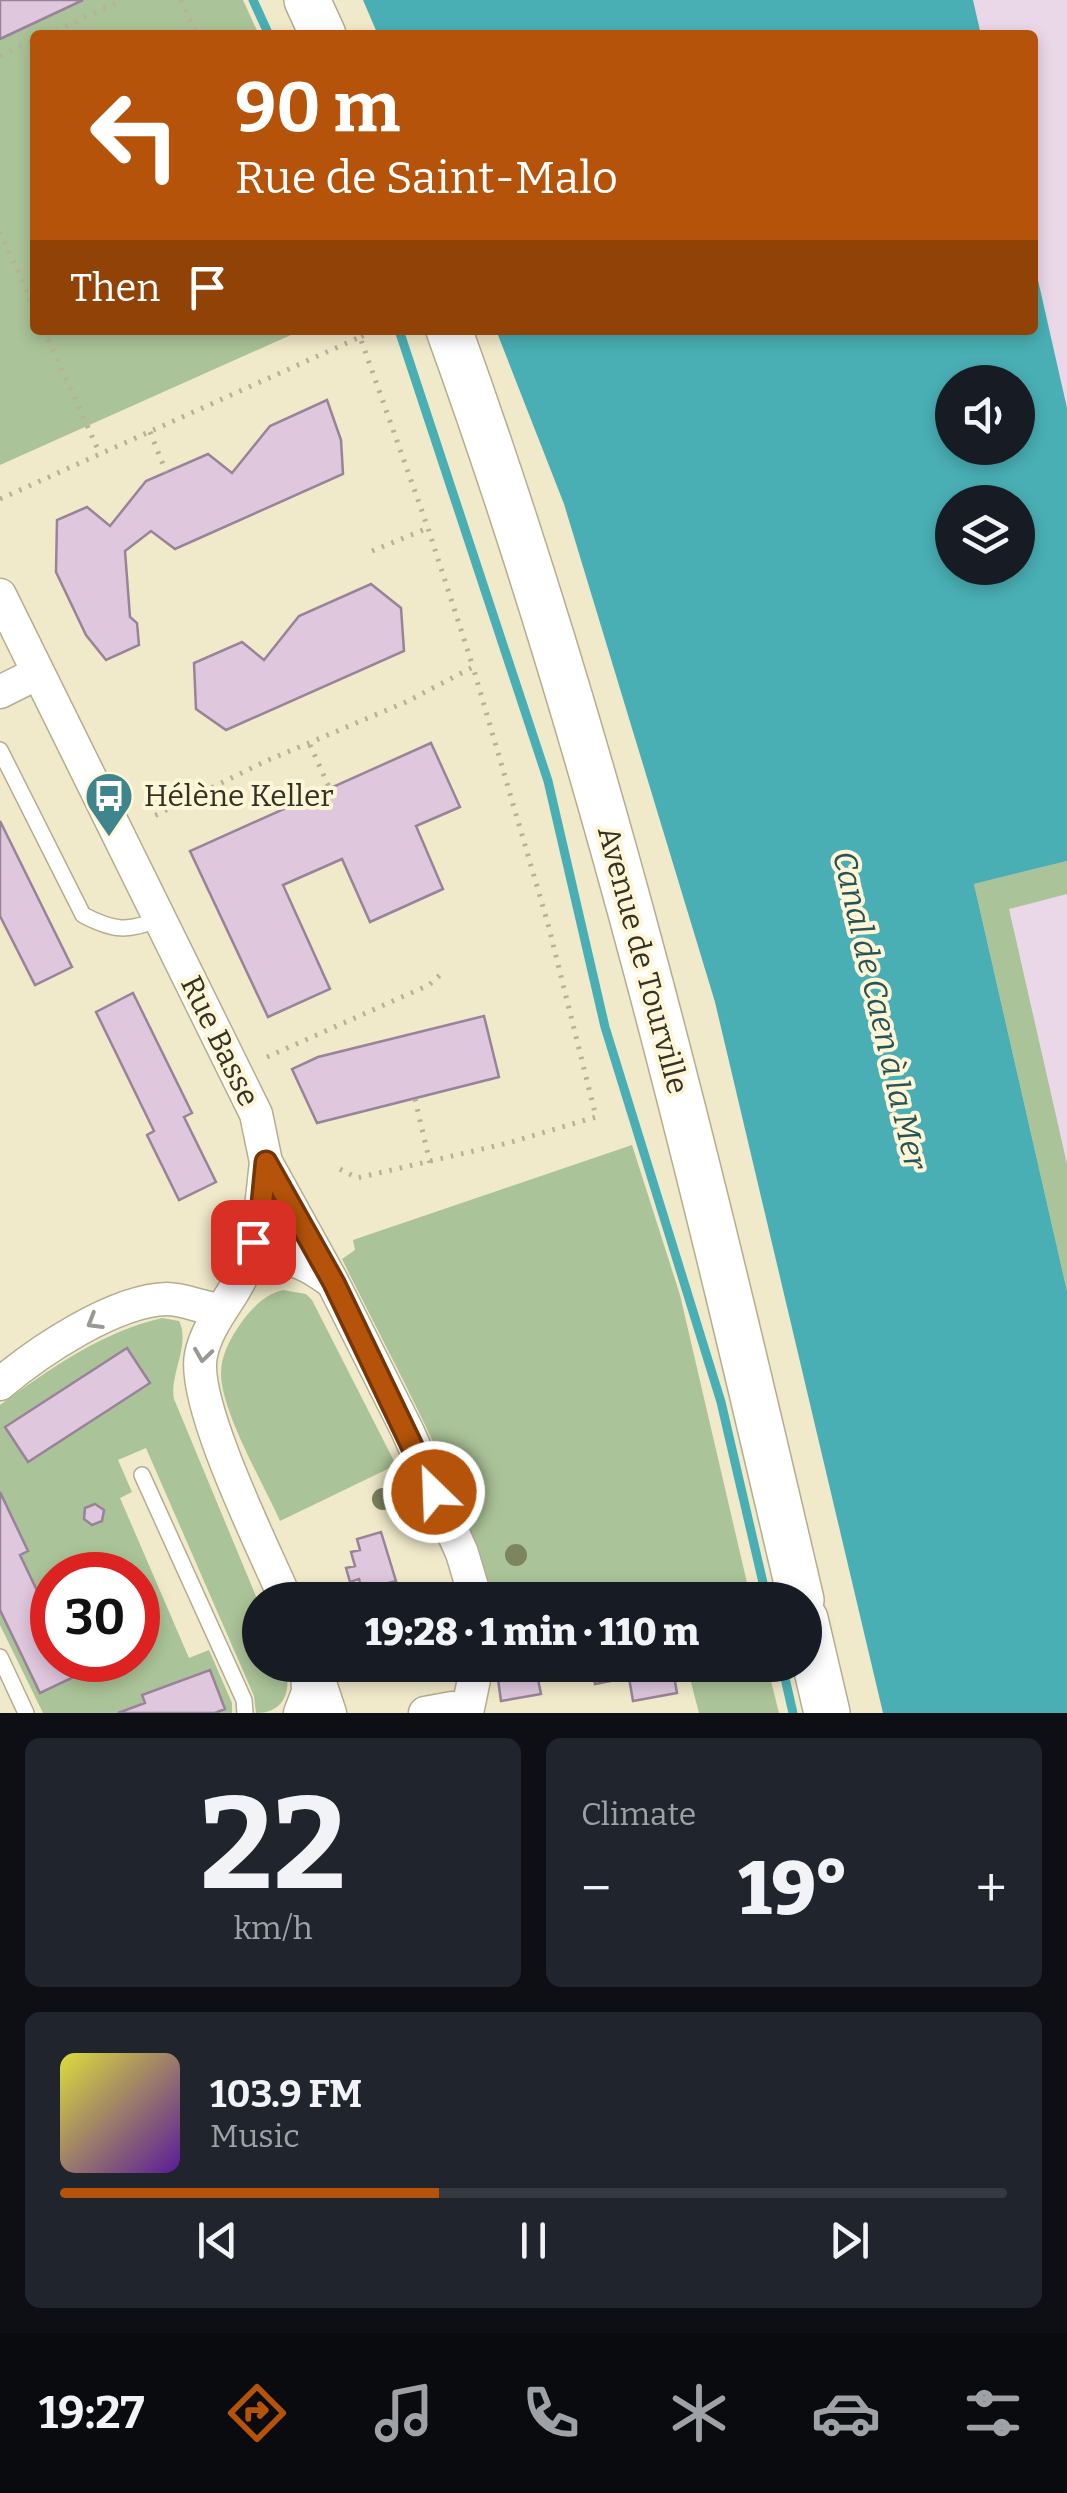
<!DOCTYPE html>
<html lang="en">
<head>
<meta charset="utf-8">
<style>
	body { margin:0; font-family:Bitter,serif; background:#20242c; color:#f1f3f6; height:100vh; display:flex; flex-direction:column; font-size:38px; white-space:nowrap }
	* { box-sizing:border-box; margin:0 }
	p { font-size:32px; color:#9ea1a6 }
	.icon { flex:none; width:55px; height:55px; fill:none; stroke:currentColor; stroke-width:2; stroke-linecap:round; stroke-linejoin:round }
	.map { position:relative; height:1713px; overflow:hidden }
	.panel { display:flex; flex-direction:column; gap:25px; padding:25px; background:#0d0f14; flex:1 }
	.panel>* { flex:none }
	.hud { position:absolute; left:30px; top:30px; width:1008px; height:305px; border-radius:10px; box-shadow:0 5px 15px #0003; background:#b45309; color:#fff; overflow:hidden }
	.buttons { position:absolute; left:935px; top:365px; display:grid; gap:20px }
	.buttons a { display:grid; place-items:center; width:100px; height:100px; border-radius:50%; background:#171b24; box-shadow:0 5px 15px #0003; font-size:50px }
	.speed { position:absolute; left:30px; top:1552px; display:flex; gap:20px; font-size:50px; font-weight:700; text-align:center }
	.speed>* { display:grid; place-content:center; width:130px; height:130px; border-radius:50%; background:#171b24; box-shadow:0 5px 15px #0003; line-height:1 }
	.speed .limit { border:15px solid #d22; background:#fff; color:#111 }
	.pin { position:absolute; display:grid; place-items:center; width:85px; height:85px; color:#fff; margin:-42px; border-radius:20px; box-shadow:0 5px 15px #0006 }
	.me { position:absolute; width:110px; margin:-55px; rotate:336deg; stroke-linejoin:round; filter:drop-shadow(0 0 8px #0008) }
	.turn { display:flex; align-items:center; gap:35px; height:210px; padding:0 40px; font-size:45px }
	.turn .icon { width:130px; height:130px; stroke-width:2.5 }
	.turn b { display:block; font-size:70px; line-height:85px }
	.then { display:flex; align-items:center; height:95px; padding:0 40px; background:#0003; gap:20px; font-size:38px }
	.big { font-size:75px; font-weight:800; line-height:1.1 }
	.panel .widget { flex:1; display:flex; flex-direction:column; justify-content:center; gap:15px; min-width:0; padding:0 35px; border-radius:15px; background:#20242c }
	.panel .dial { align-items:center; gap:0 }
	.dial b { font-size:130px; line-height:1 }
	.song { display:flex; align-items:center; gap:30px }
	.cover { width:120px; height:120px; border-radius:15px; background:linear-gradient(135deg,hsl(60 70% 55%),hsl(270 70% 35%)) }
	.played { height:10px; border-radius:5px; background:linear-gradient(90deg,#b45309 40%,#363941 40%) }
	.keys { display:flex; justify-content:space-around; direction:ltr }
	.heat { display:flex; justify-content:space-between; align-items:center; font-size:55px; direction:ltr }
	.panel .tiles { flex:1; display:grid; gap:25px; grid-template-columns:1fr 1fr }
	.widget:last-child { grid-column:span 2 }
	.trip { position:absolute; left:242px; top:1582px; width:580px; height:100px; border-radius:50px; background:#171b24; box-shadow:0 5px 15px #0003; font-weight:800; line-height:100px; text-align:center }
	.tab-bar { display:flex; height:160px; justify-content:space-around; align-items:center; background:#090b0e; color:#9ea1a6 }
	.tab-bar .icon { width:70px; height:70px }
	.tab-bar .active { color:#b45309 }
	.tab-bar b { font-size:45px; color:#f1f3f6 }
	.map>svg:first-child { display:block }
	.industrial { fill:#ead8e9; fill-rule:evenodd }
	.green { fill:#abc398; fill-rule:evenodd }
	.water { fill:#49afb4; fill-rule:evenodd }
	.lines { fill:none; stroke-linecap:round; stroke-linejoin:round }
	.stream { stroke:#49afb4; stroke-width:9 }
	.building { fill:#dfc7de; stroke:#998399; stroke-width:2.5 }
	.lane-casing { stroke:#b4ad8f; stroke-width:18 }
	.street-casing { stroke:#b4ad8f; stroke-width:35 }
	.secondary-casing { stroke:#b4ad8f; stroke-width:48 }
	.path { stroke:#b7b198; stroke-width:5; stroke-dasharray:2.5 8; stroke-linecap:butt }
	.lane { stroke:#fff; stroke-width:15 }
	.street { stroke:#fff; stroke-width:32 }
	.secondary { stroke:#fff; stroke-width:45 }
	.tree { fill:#7c855e }
	.oneway { stroke:#9a9892 }
	.route-casing { stroke:#753606; stroke-width:25 }
	.route { stroke:#b45309; stroke-width:18 }
	.labels { text-anchor:middle; stroke-width:8; stroke-linejoin:round; paint-order:stroke }
	.poi-label { font-size:30px; fill:#343125; stroke:#fef6d7; text-anchor:start }
	.street-label { font-size:30px; fill:#343125; stroke:#fef6d7 }
	.water-label { font-size:32px; font-style:italic; fill:#265355; stroke:#fef6d7 }
</style>
</head>
<body>
<div class="map">
<svg width="1067" height="1713" viewBox="0 0 1067 1713">
	<rect width="100%" height="100%" fill="#f0e9ca"/>
	<path class="industrial" d="M705,0H1067V1291L974,884L821,330H1032V35H717ZM952,382H1018V448H952ZM952,502H1018V568H952Z"/>
	<path class="green" d="M0,0H243L259,35H35V330H302L0,465Z
		M1067,861V894L1009,909L1067,1164V1291L974,884Z
		M632,1145L680,1295L751,1600H492C460,1479 397,1371 342,1259L355,1250L353,1240Z
		M283,1290L306,1294L312,1300L396,1465L280,1521C264,1485 221,1411 221,1374C221,1355 230,1339 241,1323C251,1309 265,1294 283,1290Z
		M162,1318L179,1321C191,1344 169,1375 174,1399L260,1606V1665H285C292,1690 285,1713 256,1713L254,1696L146,1448L118,1460L132,1492L120,1498L189,1658L209,1650L232,1703V1713H215L224,1709L142,1695L145,1703L118,1713H43L0,1625V1610L40,1693L71,1660H138V1575H52V1622L20,1555L28,1551L0,1492V1405C50,1369 101,1332 162,1318ZM127,1348L28,1462L5,1427Z
		M629,1665H767L779,1713H699L687,1667L631,1677Z"/>
	<path class="water" d="M363,0H973L981,35H378Z
		M1033,258L1067,408V861L974,884L1067,1291V1713H883L715,1002L564,504L496,330H1032ZM952,382H1018V448H952ZM1018,502V568H952V502Z"/>
	<g class="lines">
		<path class="stream" d="M253,0L269,35
			M399,330L548,781L605,1027L721,1402L767,1600
			M782,1665L793,1713"/>
	</g>
	<path class="building" d="M0,0H83L0,39Z
		M327,400L341,440L343,474L175,549L151,531L125,551L130,617L137,623L139,645L106,660L86,635L56,572L57,520L87,507L110,526L146,481L208,454L232,473L270,426Z
		M371,584L401,608L404,651L226,730L196,709L194,663L242,642L264,660L299,616Z
		M431,743L460,807L416,826L443,889L370,922L342,859L283,885L330,989L268,1017L190,851Z
		M0,821L72,967L35,985L0,916Z
		M133,993L192,1113L184,1117L216,1182L179,1200L147,1135L154,1131L96,1012Z
		M484,1016L499,1077L317,1123L292,1069L318,1057Z
		M127,1348L150,1383L28,1462L5,1427Z
		M408,1476L415,1496L410,1502L402,1504L395,1500L393,1490L402,1482L400,1478Z
		M0,1492L28,1551L20,1555L52,1622V1660H71L78,1675L40,1693L0,1610Z
		M95,1504L104,1510L102,1521L92,1525L84,1519L85,1508Z
		M381,1532L396,1581L362,1590L359,1579L350,1582L346,1568L355,1566L351,1552L360,1550L357,1539Z
		M519,1665H535L541,1694L501,1701L498,1679L502,1672Z
		M604,1665H629L631,1677L595,1684L591,1667Z
		M210,1670L225,1709L215,1713H118L145,1703L142,1695Z
		M673,1670L677,1693L633,1701L629,1678Z"/>
	<g class="lines">
		<g class="lane-casing">
			<path id="lane" d="M0,750L83,915C114,931 127,932 160,919
				M142,1475L244,1700L245,1713
				M0,1657L26,1713"/>
		</g>
		<g class="street-casing">
			<path id="street" d="M0,595L256,1114L266,1162L333,1283L407,1430L462,1553L476,1600
				M0,692L38,673
				M266,1162C262,1197 260,1234 246,1267C234,1298 208,1321 201,1355C191,1403 264,1549 286,1600
				M246,1269C284,1252 299,1258 332,1282
				M0,1384C39,1351 115,1300 167,1299C184,1299 202,1308 220,1310
				M314,1665L330,1713
				M300,1713L308,1692L307,1665
				M425,1713L452,1708L465,1713
				M467,1713L477,1665"/>
		</g>
		<g class="secondary-casing">
			<path id="secondary" d="M307,0L323,35
				M449,330C599,744 701,1172 801,1600
				M805,1619L827,1713"/>
		</g>
		<path class="path" d="M181,0L197,35
			M46,35L123,0
			M0,56L35,40
			M0,232L35,310
			M44,330L100,454
			M354,330L360,337L375,330
			M150,432L166,472
			M0,499L360,337L428,528L473,667L406,702L266,761L150,818
			M372,551L428,528
			M310,745L330,789
			M267,1057L429,985L441,974
			M415,1099L430,1163
			M340,1169L357,1178L508,1143L596,1117L548,924L473,667"/>
		<use href="#lane" class="lane"/>
		<use href="#street" class="street"/>
		<use href="#secondary" class="secondary"/>
	</g>
	<g class="tree">
		<circle cx="383" cy="1499" r="11"/>
		<circle cx="516" cy="1555" r="11"/>
	</g>
	<defs><path id="oneway-chevron" d="M-2-3.5L2.5 0L-2 3.5" fill="none" stroke-width="1.6" stroke-linecap="round" stroke-linejoin="round" transform="scale(2.5)"/></defs>
	<g class="oneway">
		<use href="#oneway-chevron" transform="translate(94 1322) rotate(149)"/>
		<use href="#oneway-chevron" transform="translate(203 1355) rotate(98)"/>
	</g>
	<g class="lines">
		<g class="route-casing">
			<path id="route" d="M253,1242L261,1214L266,1162L334,1283L434,1492"/>
		</g>
		<use href="#route" class="route"/>
	</g>
	<defs>
		<g id="bus-pin" transform="scale(2.5)"><path d="M0 17L-7.5 6A9.5 9.5 0 1 1 7.5 6Z" fill="#3e858e" stroke="#fef6d7"/><path d="M-5-6H5V4H4V6H2V4H-2V6H-4V4H-5ZM-3.5-4V0h7V-4ZM-3.5 1.2v1.5H-2V1.2ZM2 1.2v1.5H3.5V1.2Z" fill="#fff"/></g>
	</defs>
	<g fill-rule="evenodd">
		<use href="#bus-pin" x="109" y="796"/>
	</g>
	<g class="labels">
		<g class="poi-label">
			<text x="144" y="806">Hélène Keller</text>
		</g>
		<g class="street-label">
			<text transform="translate(643 960) rotate(75)" y="10">Avenue de Tourville</text>
			<text transform="translate(220 1041) rotate(64)" y="10">Rue Basse</text>
		</g>
		<g class="water-label">
			<text transform="translate(880 1010) rotate(77)" y="11">Canal de Caen à la Mer</text>
		</g>
	</g>
</svg>
<div class="buttons">
<a><svg class="icon" aria-label="sound" viewBox="0 0 24 24"><path d="M4 9h4l5-4v14l-5-4H4zM17 9q2 3 0 6"/></svg></a>
<a><svg class="icon" aria-label="layers" viewBox="0 0 24 24"><path d="M12 4l9 5-9 5-9-5zM3 14l9 5 9-5"/></svg></a>
</div>
<div class="speed"><div class="limit">30</div></div>
<div class="pin" style="left:253px;top:1242px;background:#d93025"><svg class="icon" aria-label="arrive" viewBox="0 0 24 24"><path d="M6 21V4h12l-3 4 3 4H6"/></svg></div>
<svg class="me" style="left:434px;top:1492px" viewBox="-20 -20 40 40"><circle r="17" fill="#b45309" stroke="#fff" stroke-width="3"/><path d="M0-11L8 9 0 5-8 9z" fill="#fff"/></svg>
<div class="trip">19:28 · 1 min · 110 m</div>
<div class="hud">
<div class="turn"><svg class="icon" aria-label="left" viewBox="0 0 24 24"><path d="M17 20v-9H6M10 6l-5 5 5 5"/></svg><div><b>90 m</b>Rue de Saint-Malo</div></div>
<div class="then">Then<svg class="icon" aria-label="arrive" viewBox="0 0 24 24"><path d="M6 21V4h12l-3 4 3 4H6"/></svg></div>
</div>
</div>
<section class="panel">
<div class="tiles">
<div class="widget dial"><b>22</b><p>km/h</p></div>
<div class="widget"><p>Climate</p>
<div class="heat"><a>−</a><b class="big">19°</b><a>+</a></div>
</div>
<div class="widget">
<div class="song"><i class="cover"></i><div><b>103.9 FM</b><p>Music</p></div></div>
<div class="played"></div>
<div class="keys"><svg class="icon" aria-label="previous" viewBox="0 0 24 24"><path d="M18 5L8 12l10 7zM5 5v14"/></svg><svg class="icon" aria-label="pause" viewBox="0 0 24 24"><path d="M8 5v14M16 5v14"/></svg><svg class="icon" aria-label="next" viewBox="0 0 24 24"><path d="M6 5l10 7-10 7zM19 5v14"/></svg></div>
</div>
</div>
</section>
<nav class="tab-bar">
<b>19:27</b>
<svg class="icon active" aria-label="directions" viewBox="0 0 24 24"><path d="M12 3l9 9-9 9-9-9zM9 14v-3h6M13 9l2 2-2 2"/></svg>
<svg class="icon" aria-label="music" viewBox="0 0 24 24"><path d="M9 18V5l10-2v13"/><circle cx="6" cy="18" r="3"/><circle cx="16" cy="16" r="3"/></svg>
<svg class="icon" aria-label="phone" viewBox="0 0 24 24"><path d="M5 4h4l2 5-3 2q2 4 5 5l2-3 5 2v4C11 20 4 13 5 4z"/></svg>
<svg class="icon" aria-label="climate" viewBox="0 0 24 24"><path d="M12 3v18M4 7l16 10M4 17L20 7"/></svg>
<svg class="icon" aria-label="car" viewBox="0 0 24 24"><path d="M5 17H2v-5l4-1 3-4h7l3 4 3 1v5h-3M9 17h6M6 11h13"/><circle cx="7" cy="17" r="2"/><circle cx="17" cy="17" r="2"/></svg>
<svg class="icon" aria-label="filters" viewBox="0 0 24 24"><path d="M4 7h16M4 17h16"/><circle cx="9" cy="7" r="2"/><circle cx="15" cy="17" r="2"/></svg>
</nav>
</body>
</html>
